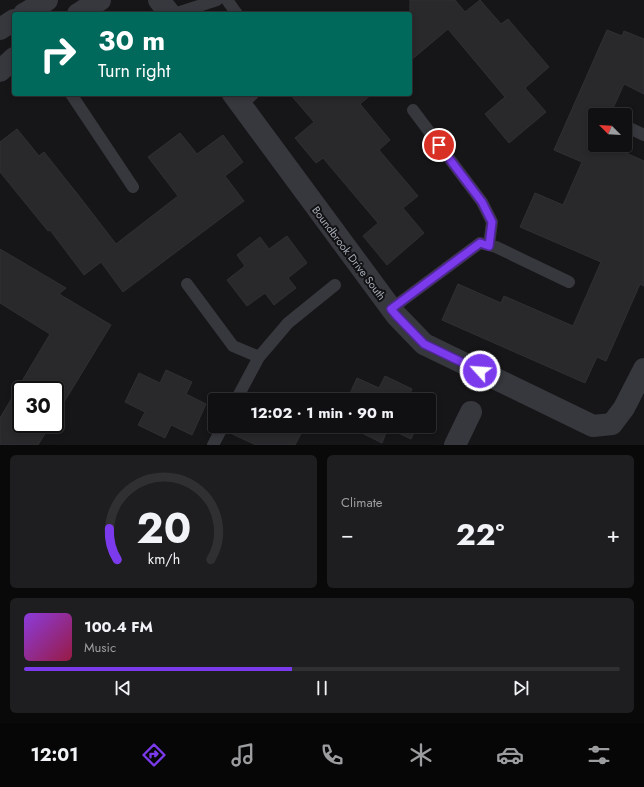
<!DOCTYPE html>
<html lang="en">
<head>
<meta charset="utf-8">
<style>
	body { margin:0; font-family:Jost,sans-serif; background:#1e1e20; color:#f1f3f6; height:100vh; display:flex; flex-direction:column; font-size:15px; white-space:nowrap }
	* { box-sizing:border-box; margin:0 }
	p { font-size:13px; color:#9c9d9f }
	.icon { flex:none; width:22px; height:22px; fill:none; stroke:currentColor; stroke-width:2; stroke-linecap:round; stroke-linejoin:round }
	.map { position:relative; height:445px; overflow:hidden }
	.sheet { display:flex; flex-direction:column; gap:10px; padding:10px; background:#09090a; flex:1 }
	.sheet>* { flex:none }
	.top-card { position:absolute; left:12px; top:12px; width:400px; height:84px; border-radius:4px; box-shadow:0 2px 6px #0003,0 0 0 1px #303032; background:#00695c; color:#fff; overflow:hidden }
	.needle { width:26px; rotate:294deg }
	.fabs { position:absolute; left:588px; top:108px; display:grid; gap:8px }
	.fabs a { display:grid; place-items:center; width:44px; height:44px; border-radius:4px; background:#101012; box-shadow:0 2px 6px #0003,0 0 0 1px #303032; font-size:20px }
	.speed { position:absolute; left:12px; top:381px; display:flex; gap:8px; font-size:20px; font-weight:700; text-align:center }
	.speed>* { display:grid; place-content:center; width:52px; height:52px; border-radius:50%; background:#101012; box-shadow:0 2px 6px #0003,0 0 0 1px #303032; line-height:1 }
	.speed .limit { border:2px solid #111; border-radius:6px; background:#fff; color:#111 }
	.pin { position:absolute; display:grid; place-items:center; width:34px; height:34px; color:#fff; margin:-17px; border:2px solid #fff; border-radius:50%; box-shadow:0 1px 4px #0007 }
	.me { position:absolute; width:44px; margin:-22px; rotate:296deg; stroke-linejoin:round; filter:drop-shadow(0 0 3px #0008) }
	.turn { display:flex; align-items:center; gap:14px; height:84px; padding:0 20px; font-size:18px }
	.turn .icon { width:52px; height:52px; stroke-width:2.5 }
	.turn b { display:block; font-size:28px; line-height:34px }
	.big { font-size:30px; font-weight:700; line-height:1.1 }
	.sheet .widget { flex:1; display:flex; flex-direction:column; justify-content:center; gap:6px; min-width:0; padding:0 14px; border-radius:6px; background:#1e1e20 }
	.sheet .dial { align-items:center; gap:0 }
	.dial svg { height:104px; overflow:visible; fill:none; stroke:#303032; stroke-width:7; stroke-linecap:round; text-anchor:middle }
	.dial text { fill:#f1f3f6; stroke:none }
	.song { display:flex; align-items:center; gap:12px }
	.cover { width:48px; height:48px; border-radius:6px; background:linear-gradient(135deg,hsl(270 70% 55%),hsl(340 70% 35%)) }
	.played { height:4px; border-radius:2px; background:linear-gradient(90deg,#7c3aed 45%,#303032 45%) }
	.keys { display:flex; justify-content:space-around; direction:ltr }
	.heat { display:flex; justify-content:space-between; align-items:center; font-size:22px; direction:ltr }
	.sheet .tiles { flex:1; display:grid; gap:10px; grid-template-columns:1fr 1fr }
	.widget:last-child { grid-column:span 2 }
	.trip { position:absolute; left:208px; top:393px; width:228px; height:40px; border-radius:4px; background:#101012; box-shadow:0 2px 6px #0003,0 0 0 1px #303032; font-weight:700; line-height:40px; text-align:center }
	.dock { display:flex; height:64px; justify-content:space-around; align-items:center; background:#060607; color:#9c9d9f }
	.dock .icon { width:28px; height:28px }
	.dock .on { color:#7c3aed }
	.dock b { font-size:18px; color:#f1f3f6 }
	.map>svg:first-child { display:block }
	.building { fill:#29292c; stroke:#303034 }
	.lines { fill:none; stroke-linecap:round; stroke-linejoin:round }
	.service { stroke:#37383d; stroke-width:12 }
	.minor { stroke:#37383d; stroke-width:22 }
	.route-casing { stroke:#51269a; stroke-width:10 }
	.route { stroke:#7c3aed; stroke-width:7 }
	.labels { text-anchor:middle; stroke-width:4; stroke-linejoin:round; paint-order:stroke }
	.street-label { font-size:11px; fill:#a8adb8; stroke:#111113 }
</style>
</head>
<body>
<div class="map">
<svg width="644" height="445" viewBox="0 0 644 445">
	<rect width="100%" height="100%" fill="#161618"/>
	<path class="building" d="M410,0H455L465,12L480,0L501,24L508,19L549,67L525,88L546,112L509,143L485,114L505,97L448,29L410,61Z
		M607,30L622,36L624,31L644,39V94L624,84L610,115H595V145H608L644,161V286L640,284L606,361L597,357L585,383L442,320L458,284L501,303L504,296L573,326L601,262L520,227L535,193L563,205L582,162L554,150Z
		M290,94H372L360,104L390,140L379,150L418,196L403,208L424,233L387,265L363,236L378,223L323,158L316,163L295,138L314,122Z
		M17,129L39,156L44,152L79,196L116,244L178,196L148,157L180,133L197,154L223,135L243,162L225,176L244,201L123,292L101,262L84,275L50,230L48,231L0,172V142Z
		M287,236L307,263L288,278L296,288L274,305L265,293L247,306L227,280L245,266L237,255L260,237L269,249Z
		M0,249L66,288L59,294L111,325L55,417V390H21V424H51L38,445H0V418L50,334L0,303Z
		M166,370L192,382L186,394L206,404L192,435L171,425L165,438L138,425L145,412L125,402L139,373L160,383Z
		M385,376L412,389L407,400H347L357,378L379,388Z
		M230,426H305L295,445H256L228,432Z
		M360,426H417L411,439L388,428L382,443L358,431Z"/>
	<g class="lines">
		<path class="service" d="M227,0L237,14
			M174,14L217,0
			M71,94L133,187
			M241,105L253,94
			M413,110L482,202L492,222L489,245
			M625,126L644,135
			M187,284L233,346L259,357
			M391,309L480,243L496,247L569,282
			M236,400L259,357L288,323L335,285
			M213,445L223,426"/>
		<path class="minor" d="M159,0L170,14
			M24,14L47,0
			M78,14L100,0
			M0,29L14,20
			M0,71L14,58
			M233,94L396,315L424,344L593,426L612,424L624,408L644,369
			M455,445L471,412"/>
	</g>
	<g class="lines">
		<g class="route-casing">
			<path id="route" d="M439,145L482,202L492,222L489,246L480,243L391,309L396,315L424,344L480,371"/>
		</g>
		<use href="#route" class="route"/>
	</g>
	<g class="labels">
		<g class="street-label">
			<text transform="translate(349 253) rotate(53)" y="4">Boundbrook Drive South</text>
		</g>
	</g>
</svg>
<div class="fabs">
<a><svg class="needle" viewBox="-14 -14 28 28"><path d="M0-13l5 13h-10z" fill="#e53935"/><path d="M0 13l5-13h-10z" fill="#9c9d9f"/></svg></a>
</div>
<div class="speed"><div class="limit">30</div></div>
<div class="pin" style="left:439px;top:145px;background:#d93025"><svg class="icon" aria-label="arrive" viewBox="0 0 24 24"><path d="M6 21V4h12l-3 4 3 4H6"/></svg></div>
<svg class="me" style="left:480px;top:371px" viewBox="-20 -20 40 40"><circle r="17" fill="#7c3aed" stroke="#fff" stroke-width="3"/><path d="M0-11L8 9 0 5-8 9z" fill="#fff"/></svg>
<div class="trip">12:02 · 1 min · 90 m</div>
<div class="top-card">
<div class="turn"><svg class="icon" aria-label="right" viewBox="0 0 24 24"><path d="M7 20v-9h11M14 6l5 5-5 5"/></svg><div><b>30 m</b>Turn right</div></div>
</div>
</div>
<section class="sheet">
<div class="tiles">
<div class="widget dial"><svg viewBox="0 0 100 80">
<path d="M14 69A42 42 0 1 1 86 69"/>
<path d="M14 69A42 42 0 0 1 8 45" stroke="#7c3aed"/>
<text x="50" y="56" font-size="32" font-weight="700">20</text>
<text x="50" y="72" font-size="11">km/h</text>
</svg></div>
<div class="widget"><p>Climate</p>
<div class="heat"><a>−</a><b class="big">22°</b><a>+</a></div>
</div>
<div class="widget">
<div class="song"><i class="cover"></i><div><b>100.4 FM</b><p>Music</p></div></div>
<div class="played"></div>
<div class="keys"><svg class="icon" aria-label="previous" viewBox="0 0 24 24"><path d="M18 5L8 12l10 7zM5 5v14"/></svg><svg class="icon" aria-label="pause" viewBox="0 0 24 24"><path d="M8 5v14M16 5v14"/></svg><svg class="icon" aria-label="next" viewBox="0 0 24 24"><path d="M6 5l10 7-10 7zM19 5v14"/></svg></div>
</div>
</div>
</section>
<nav class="dock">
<b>12:01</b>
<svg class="icon on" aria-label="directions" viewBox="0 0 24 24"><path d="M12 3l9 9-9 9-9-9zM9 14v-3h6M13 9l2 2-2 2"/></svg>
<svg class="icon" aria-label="music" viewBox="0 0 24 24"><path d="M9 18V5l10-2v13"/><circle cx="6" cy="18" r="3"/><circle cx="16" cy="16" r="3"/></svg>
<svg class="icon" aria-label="phone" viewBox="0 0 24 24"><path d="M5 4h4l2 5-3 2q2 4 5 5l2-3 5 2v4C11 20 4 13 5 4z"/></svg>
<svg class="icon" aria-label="climate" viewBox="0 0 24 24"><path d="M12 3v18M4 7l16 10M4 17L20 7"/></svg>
<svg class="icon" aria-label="car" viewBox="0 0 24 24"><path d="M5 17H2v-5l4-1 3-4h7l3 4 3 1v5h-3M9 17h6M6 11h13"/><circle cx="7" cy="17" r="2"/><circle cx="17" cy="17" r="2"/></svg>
<svg class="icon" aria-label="filters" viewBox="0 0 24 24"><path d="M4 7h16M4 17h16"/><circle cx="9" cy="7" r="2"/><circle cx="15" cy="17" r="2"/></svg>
</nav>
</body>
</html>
